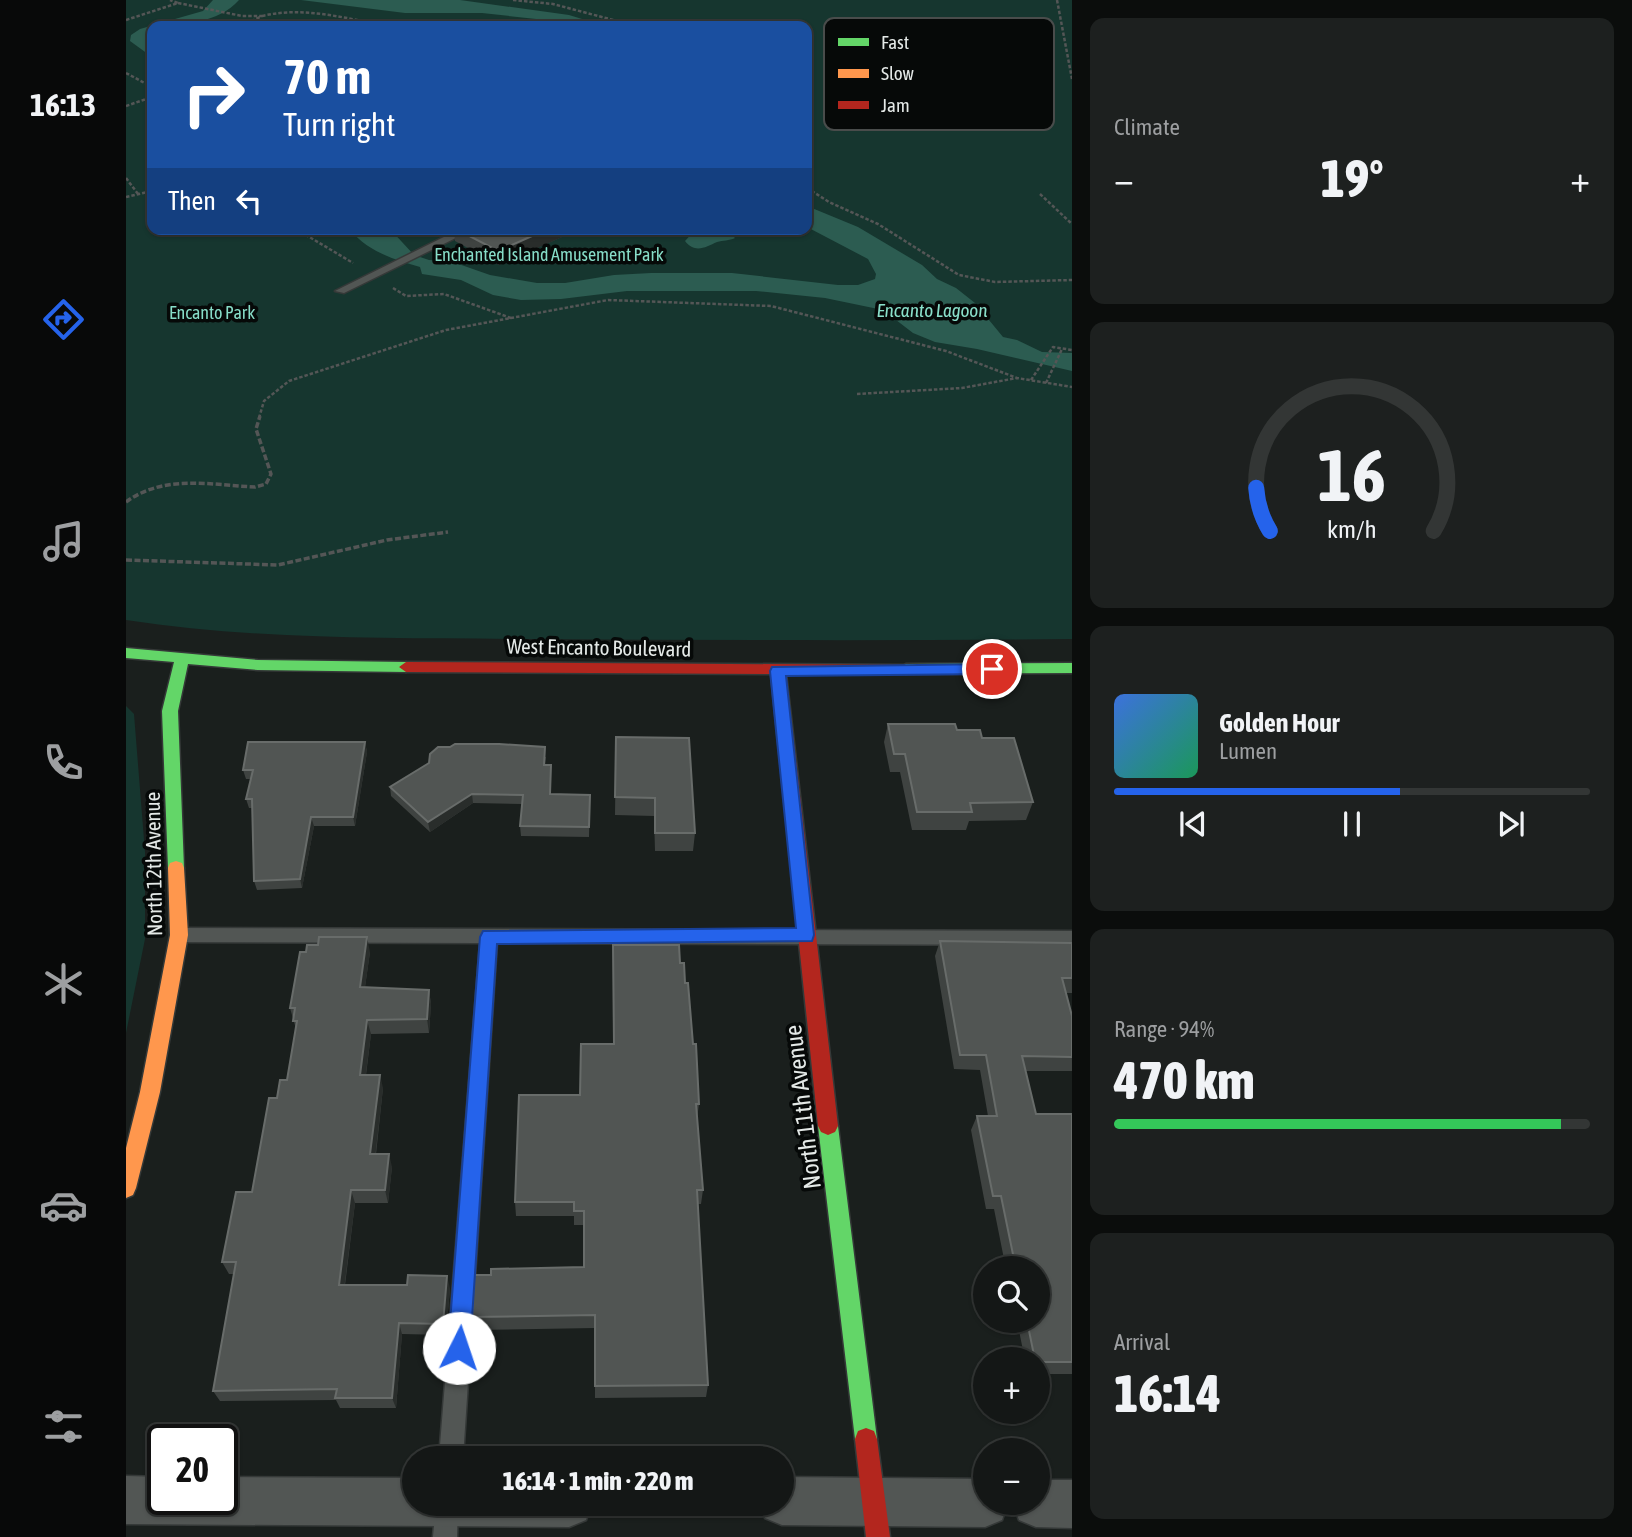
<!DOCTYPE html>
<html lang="en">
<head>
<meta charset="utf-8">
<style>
	body { margin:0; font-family:"Asap Condensed",sans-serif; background:#1d201f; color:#f1f3f6; height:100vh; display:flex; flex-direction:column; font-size:26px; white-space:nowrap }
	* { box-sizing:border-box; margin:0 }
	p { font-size:23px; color:#9d9fa1 }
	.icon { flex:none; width:38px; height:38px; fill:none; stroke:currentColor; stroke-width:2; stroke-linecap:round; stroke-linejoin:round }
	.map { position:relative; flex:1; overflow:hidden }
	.sheet { display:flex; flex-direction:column; gap:18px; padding:18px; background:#0b0d0c; width:560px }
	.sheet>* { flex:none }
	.banner { position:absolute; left:21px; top:21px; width:665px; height:214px; border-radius:14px; box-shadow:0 2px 5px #0004,0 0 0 2px #333635; background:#1a4fa0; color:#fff; overflow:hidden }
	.fabs { position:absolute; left:847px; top:1256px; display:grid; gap:14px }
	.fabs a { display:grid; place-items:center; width:77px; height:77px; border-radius:50%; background:#141716; box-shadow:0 2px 5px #0004,0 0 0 2px #333635; font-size:35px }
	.speed { position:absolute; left:21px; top:1424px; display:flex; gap:14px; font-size:35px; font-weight:700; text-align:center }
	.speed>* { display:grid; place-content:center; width:91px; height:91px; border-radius:50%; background:#141716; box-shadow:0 2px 5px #0004,0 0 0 2px #333635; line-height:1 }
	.speed .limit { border:4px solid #111; border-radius:10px; background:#fff; color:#111 }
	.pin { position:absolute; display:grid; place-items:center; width:60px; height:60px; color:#fff; margin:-30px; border:4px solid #fff; border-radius:50%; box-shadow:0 2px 7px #0007 }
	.me { position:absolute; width:77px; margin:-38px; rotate:4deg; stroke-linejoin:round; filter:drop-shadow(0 0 5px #0008) }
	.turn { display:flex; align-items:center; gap:24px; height:147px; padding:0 21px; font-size:32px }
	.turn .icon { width:91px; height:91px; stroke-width:2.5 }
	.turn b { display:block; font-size:49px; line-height:60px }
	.then { display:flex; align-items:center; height:66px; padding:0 21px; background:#0003; gap:14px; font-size:26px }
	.big { font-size:52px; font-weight:800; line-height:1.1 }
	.sheet .card { flex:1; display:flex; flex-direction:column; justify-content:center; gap:10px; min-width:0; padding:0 24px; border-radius:14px; background:#1d201f }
	.sheet .dial { align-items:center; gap:0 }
	.dial svg { height:182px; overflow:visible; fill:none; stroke:#333635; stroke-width:7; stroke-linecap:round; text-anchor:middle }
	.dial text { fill:#f1f3f6; stroke:none }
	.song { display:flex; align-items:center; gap:21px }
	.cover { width:84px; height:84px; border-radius:10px; background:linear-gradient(135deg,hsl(220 70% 55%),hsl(150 70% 35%)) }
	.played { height:7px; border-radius:4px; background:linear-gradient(90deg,#2563eb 60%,#333635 60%) }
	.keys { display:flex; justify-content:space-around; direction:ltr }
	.heat { display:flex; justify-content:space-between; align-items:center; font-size:38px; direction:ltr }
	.charge { height:10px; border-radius:5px; background:linear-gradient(90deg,#34c759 94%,#333635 0) }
	.trip { position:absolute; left:276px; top:1446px; width:392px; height:70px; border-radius:35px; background:#141716; box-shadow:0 2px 5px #0004,0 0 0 2px #333635; font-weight:800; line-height:70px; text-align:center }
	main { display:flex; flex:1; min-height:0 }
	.menu { display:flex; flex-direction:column; width:126px; justify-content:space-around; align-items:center; background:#080909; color:#9d9fa1 }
	.menu .icon { width:49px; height:49px }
	.menu .current { color:#2563eb }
	.menu b { font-size:32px; color:#f1f3f6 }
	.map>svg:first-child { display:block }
	.green { fill:#16362f; fill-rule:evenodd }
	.water { fill:#2c5c51 }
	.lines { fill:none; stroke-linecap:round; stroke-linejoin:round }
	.lane-casing { stroke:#353938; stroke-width:3 }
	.street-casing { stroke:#353938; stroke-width:3 }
	.fast-casing { stroke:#353938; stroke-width:3 }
	.slow-casing { stroke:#353938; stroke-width:3 }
	.jam-casing { stroke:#353938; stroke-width:3 }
	.path-far1 { stroke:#545656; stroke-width:2.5; stroke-dasharray:3.5 2; stroke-linecap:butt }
	.path { stroke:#545656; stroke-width:3.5; stroke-dasharray:6 2.5; stroke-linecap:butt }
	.lane { fill:#525654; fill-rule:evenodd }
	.street { fill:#525654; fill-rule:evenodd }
	.fast { fill:#63d668; fill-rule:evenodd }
	.slow { fill:#ff974d; fill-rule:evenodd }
	.jam { fill:#b3261e; fill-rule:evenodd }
	.wall { fill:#3f4341 }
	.shaded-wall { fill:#292d2b }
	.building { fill:#515553; stroke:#686c6a; stroke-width:2 }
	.route { fill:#2563eb; stroke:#184099; stroke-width:2 }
	.labels { text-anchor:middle; stroke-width:7; stroke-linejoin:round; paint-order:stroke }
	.far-park-label { font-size:18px; fill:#87ddc8; stroke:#060908 }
	.far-water-label { font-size:19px; font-style:italic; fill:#8ae0cb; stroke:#060908 }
	.street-label { font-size:21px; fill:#e4e9e7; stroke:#060908 }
	.near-street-label { font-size:24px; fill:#e4e9e7; stroke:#060908 }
	.key { fill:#060908; stroke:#494c4b; stroke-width:2 }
	.key-label { font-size:19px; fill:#e4e9e7 }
</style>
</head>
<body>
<main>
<nav class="menu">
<b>16:13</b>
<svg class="icon current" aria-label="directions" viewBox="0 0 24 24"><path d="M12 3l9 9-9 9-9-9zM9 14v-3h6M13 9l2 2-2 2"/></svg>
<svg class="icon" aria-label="music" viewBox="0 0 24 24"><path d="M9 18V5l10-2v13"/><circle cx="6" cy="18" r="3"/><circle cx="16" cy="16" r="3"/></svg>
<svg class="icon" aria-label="phone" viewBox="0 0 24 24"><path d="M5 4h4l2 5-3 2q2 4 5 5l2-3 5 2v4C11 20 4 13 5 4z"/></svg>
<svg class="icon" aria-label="climate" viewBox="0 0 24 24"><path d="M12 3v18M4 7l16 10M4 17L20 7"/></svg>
<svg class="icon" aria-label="car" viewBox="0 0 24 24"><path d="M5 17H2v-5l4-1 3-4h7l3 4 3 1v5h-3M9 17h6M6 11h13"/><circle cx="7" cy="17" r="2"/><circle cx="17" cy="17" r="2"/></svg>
<svg class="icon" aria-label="filters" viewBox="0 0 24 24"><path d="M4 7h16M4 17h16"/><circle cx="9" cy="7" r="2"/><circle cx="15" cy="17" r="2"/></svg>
</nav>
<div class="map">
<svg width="946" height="1537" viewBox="0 0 946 1537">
	<rect width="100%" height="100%" fill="#1a1f1d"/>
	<path class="green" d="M0,0H946V639C763,641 579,640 396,639C264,638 131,640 0,620ZM26,26H681V229H26Z
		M0,706L8,714L19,852V939L0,1033Z"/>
	<path class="water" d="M87,0H113C93,23 54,26 26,26V57L4,41L5,35L14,29L77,11Z
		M175,0H334L443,15L479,26H444L410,19L356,13H279Z
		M681,206L732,227L796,265L811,279L830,288L849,303L877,337L891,340L916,352L946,353V371L851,349L809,342L787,333L757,310L699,298L630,291H501L435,299L395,300L367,295L335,280L296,274L294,267C269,260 240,251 224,229H264L288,255L303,260L324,261L364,275L411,283H439L488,275L525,273H606L712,285H732L749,279L750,274L742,259L681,227Z
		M570,229H605L603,232L609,238C603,241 597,240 591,242C580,247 569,254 559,241Z"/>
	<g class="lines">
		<g class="lane-casing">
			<path id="lane" d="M334,229H348L218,293L209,291Z
				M53,928L946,931V945L371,943L337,1458H313L354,943L53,942L47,940L44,935L47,930Z
				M310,1503H332L331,1537H307Z"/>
		</g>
		<g class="street-casing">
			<path id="street" d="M0,1476L37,1477V1500H96V1477L289,1478V1503H466L460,1520L443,1527L0,1524Z
				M656,1477L859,1479V1503H882L876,1520L859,1527L656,1525L639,1518L633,1503H656Z
				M912,1480H946V1528L910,1527L893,1520L887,1503H912Z"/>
		</g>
		<g class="fast-casing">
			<path id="fast" d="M0,648L132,660L280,662L287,667L280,672L132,670L62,664L52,711L58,868L56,873H44L42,868L36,711L48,662L0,658Z
				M946,663V673L780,674L773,669L780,664Z
				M702,1117L709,1120L712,1126L751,1439L748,1447L740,1450L732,1447L729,1439L692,1126L695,1120Z"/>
		</g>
		<g class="slow-casing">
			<path id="slow" d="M50,861L56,863L58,868L62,935L34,1092L10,1188L7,1195L0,1198V1148L14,1092L44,935L42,868L44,863Z"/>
		</g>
		<g class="jam-casing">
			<path id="jam" d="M280,662L785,665L787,669L785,673L780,674H660L712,1126L709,1132L702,1135L695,1132L692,1126L645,674L280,672L273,667Z
				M740,1428L748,1431L751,1439L764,1537H740L729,1439L732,1431Z"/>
		</g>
		<path class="path-far1" d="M387,0L427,4L491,21L498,26
			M931,0L946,79
			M52,3L116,16H136L116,26
			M136,16C182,5 224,21 269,26
			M0,20L52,3L44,0
			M321,26H345
			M0,73L26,87
			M0,106L26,97
			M0,178L12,194
			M681,188L703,202L752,224L833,275L869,282L946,280
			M914,194L946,224
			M0,197L26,191
			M170,229L227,263
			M267,288L280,296L318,294L385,318
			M905,380L927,347L946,350
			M920,383L936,349
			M731,394L836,388L891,378L946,387
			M133,418L138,401L163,381L320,330L482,300L645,306L820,351L891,378"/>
		<path class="path" d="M0,502C38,474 85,485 129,487L140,484L145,474L130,429L134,416
			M0,560L152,565L261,540L322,532"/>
		<use href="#lane" class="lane"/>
		<use href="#street" class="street"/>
		<use href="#fast" class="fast"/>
		<use href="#slow" class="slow"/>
		<use href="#jam" class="jam"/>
	</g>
	<path class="wall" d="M309,229H445V233L373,265L329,241L328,229L317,234Z
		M762,724L831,730L856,738L907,802L900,820L843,821L840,830H786L774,772H764L758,742Z
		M490,737L569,833L567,851H529L528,816L489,815Z
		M239,742L241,752L229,826H188L176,888L131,890L128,881L126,808H123L120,799L125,779H120L117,770Z
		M324,747L420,757L419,765H425L424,794L464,795L463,837L395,836L394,826L396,804L347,803L304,832L265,796L264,787L303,763Z
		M814,941L946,943V993H940L946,1016V1071H899L910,1114H946V1374H912V1360H899L891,1321H912V1269H880L868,1209H860L845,1130L851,1116H862L854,1070L828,1069L809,956Z
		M180,952H244L239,987L303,990L305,1004L303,1033L245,1034L240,1075L257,1088L250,1154L266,1167L262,1203H229L219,1285L324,1288L320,1335L276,1334L270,1408H214L210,1400L94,1401L87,1391L108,1274H103L96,1262L126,1192L151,1098L161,1080L170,1029L164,1008Z
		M554,963L559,983L573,1104L571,1119L577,1190L575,1204H572L582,1385L580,1397L469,1398V1328L348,1330L346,1317L365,1275L458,1267V1225H448V1216H390L389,1202L454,1095L487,1044Z"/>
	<path class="shaded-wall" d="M317,229H328L317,234Z
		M422,229H445V233L373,265L372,251Z
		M239,742L241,752L229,826L227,817Z
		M346,794L347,803L304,832L302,822Z
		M185,817L188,826L176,888L174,879Z
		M241,937L244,952L237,1001L234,987Z
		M303,990L305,1004L303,1033L301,1019Z
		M241,1020L245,1034L238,1088L234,1075Z
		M254,1075L257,1088L248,1167L244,1154Z
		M263,1154L266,1167L262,1203L259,1190Z
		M225,1190L229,1203L217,1297L213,1285Z
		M321,1276L324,1288L320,1335L317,1324Z
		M273,1323L276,1334L270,1408L266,1398Z"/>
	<path class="building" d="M330,229H422L372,251Z
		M762,724H829L831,730H854L856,738H888L907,802L844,803L846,812H791L779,754H768Z
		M490,737L563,738L569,833H529V798L489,797Z
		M122,742H239L227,817H185L174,879L128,881L126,799H120L127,770H117Z
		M329,744H373L419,747L418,765H425L424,794L464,795L463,827L394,826L397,795L346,794L302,822L264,787L303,763L304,754L312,747H324Z
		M193,937H241L234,987L303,990L301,1019L241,1020L234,1075H254L244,1154H263L259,1190H225L213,1285H281L282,1275L321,1276L317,1324L273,1323L266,1398H209L211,1389L87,1391L110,1262H96L110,1192H126L143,1098H151L154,1080H161L171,1021H167L169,1008H164L174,952H180L181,945H192Z
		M814,941L946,943V978H936L946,1016V1057L896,1056L910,1114H946V1362H912V1360H909L901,1321H912V1269H890L875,1196H867L851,1116H871L860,1055H834Z
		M487,945H553L554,963H558L559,983H562L567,1044H570L573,1104H570L577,1190H571L582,1385L469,1386V1315L346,1317L348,1275H365V1269L458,1267V1211H448V1202H389L393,1095H454L455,1044H488Z"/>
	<path class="route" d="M866,664L873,669L866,674L660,676L688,935L686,941L371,944L344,1348L341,1356L333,1359L325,1356L322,1348L354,937L357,931L670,928L644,671L646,667Z"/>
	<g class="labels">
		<g class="far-park-label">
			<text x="423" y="261">Enchanted Island Amusement Park</text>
			<text x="86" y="319">Encanto Park</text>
		</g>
		<g class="far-water-label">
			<text x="806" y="317">Encanto Lagoon</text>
		</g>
		<g class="street-label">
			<text transform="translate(473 648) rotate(1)" y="7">West Encanto Boulevard</text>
			<text transform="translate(28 864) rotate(-91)" y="7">North 12th Avenue</text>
		</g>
		<g class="near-street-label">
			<text transform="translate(677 1107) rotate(-97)" y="8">North 11th Avenue</text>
		</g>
	</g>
	<rect x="698" y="18" width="230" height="112" rx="10" class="key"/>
	<rect x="712" y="38" width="31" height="8" fill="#63d668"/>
	<rect x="712" y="69" width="31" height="9" fill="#ff974d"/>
	<rect x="712" y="101" width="31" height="8" fill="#b3261e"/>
	<g class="key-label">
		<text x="755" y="49">Fast</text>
		<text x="755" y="80">Slow</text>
		<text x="755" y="112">Jam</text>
	</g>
</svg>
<div class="fabs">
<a><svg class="icon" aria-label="search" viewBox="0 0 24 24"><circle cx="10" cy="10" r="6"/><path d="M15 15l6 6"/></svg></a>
<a>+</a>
<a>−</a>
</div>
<div class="speed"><div class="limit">20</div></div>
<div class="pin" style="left:866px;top:669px;background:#d93025"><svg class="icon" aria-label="arrive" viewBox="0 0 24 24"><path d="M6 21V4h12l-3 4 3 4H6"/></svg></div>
<svg class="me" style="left:333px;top:1348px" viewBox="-20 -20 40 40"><circle r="19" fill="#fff"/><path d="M0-13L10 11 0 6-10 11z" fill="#2563eb"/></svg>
<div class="trip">16:14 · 1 min · 220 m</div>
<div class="banner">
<div class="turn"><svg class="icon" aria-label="right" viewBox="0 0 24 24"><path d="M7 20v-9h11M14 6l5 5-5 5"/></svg><div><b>70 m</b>Turn right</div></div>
<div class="then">Then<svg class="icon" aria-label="left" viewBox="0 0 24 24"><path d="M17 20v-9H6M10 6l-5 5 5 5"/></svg></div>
</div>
</div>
<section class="sheet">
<div class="card"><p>Climate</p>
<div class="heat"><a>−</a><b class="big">19°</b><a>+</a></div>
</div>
<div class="card dial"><svg viewBox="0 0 100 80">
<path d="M14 69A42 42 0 1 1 86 69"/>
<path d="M14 69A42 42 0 0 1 8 50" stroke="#2563eb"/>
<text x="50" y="56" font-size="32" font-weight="700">16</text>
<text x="50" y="72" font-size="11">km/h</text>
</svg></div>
<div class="card">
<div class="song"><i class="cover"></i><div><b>Golden Hour</b><p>Lumen</p></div></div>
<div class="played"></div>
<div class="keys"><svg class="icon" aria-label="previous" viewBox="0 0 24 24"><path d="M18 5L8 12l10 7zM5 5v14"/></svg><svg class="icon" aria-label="pause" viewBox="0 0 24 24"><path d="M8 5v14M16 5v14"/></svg><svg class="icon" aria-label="next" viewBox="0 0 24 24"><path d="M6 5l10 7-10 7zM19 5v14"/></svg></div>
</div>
<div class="card"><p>Range · 94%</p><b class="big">470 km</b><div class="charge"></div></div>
<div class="card"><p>Arrival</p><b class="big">16:14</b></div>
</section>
</main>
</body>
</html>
